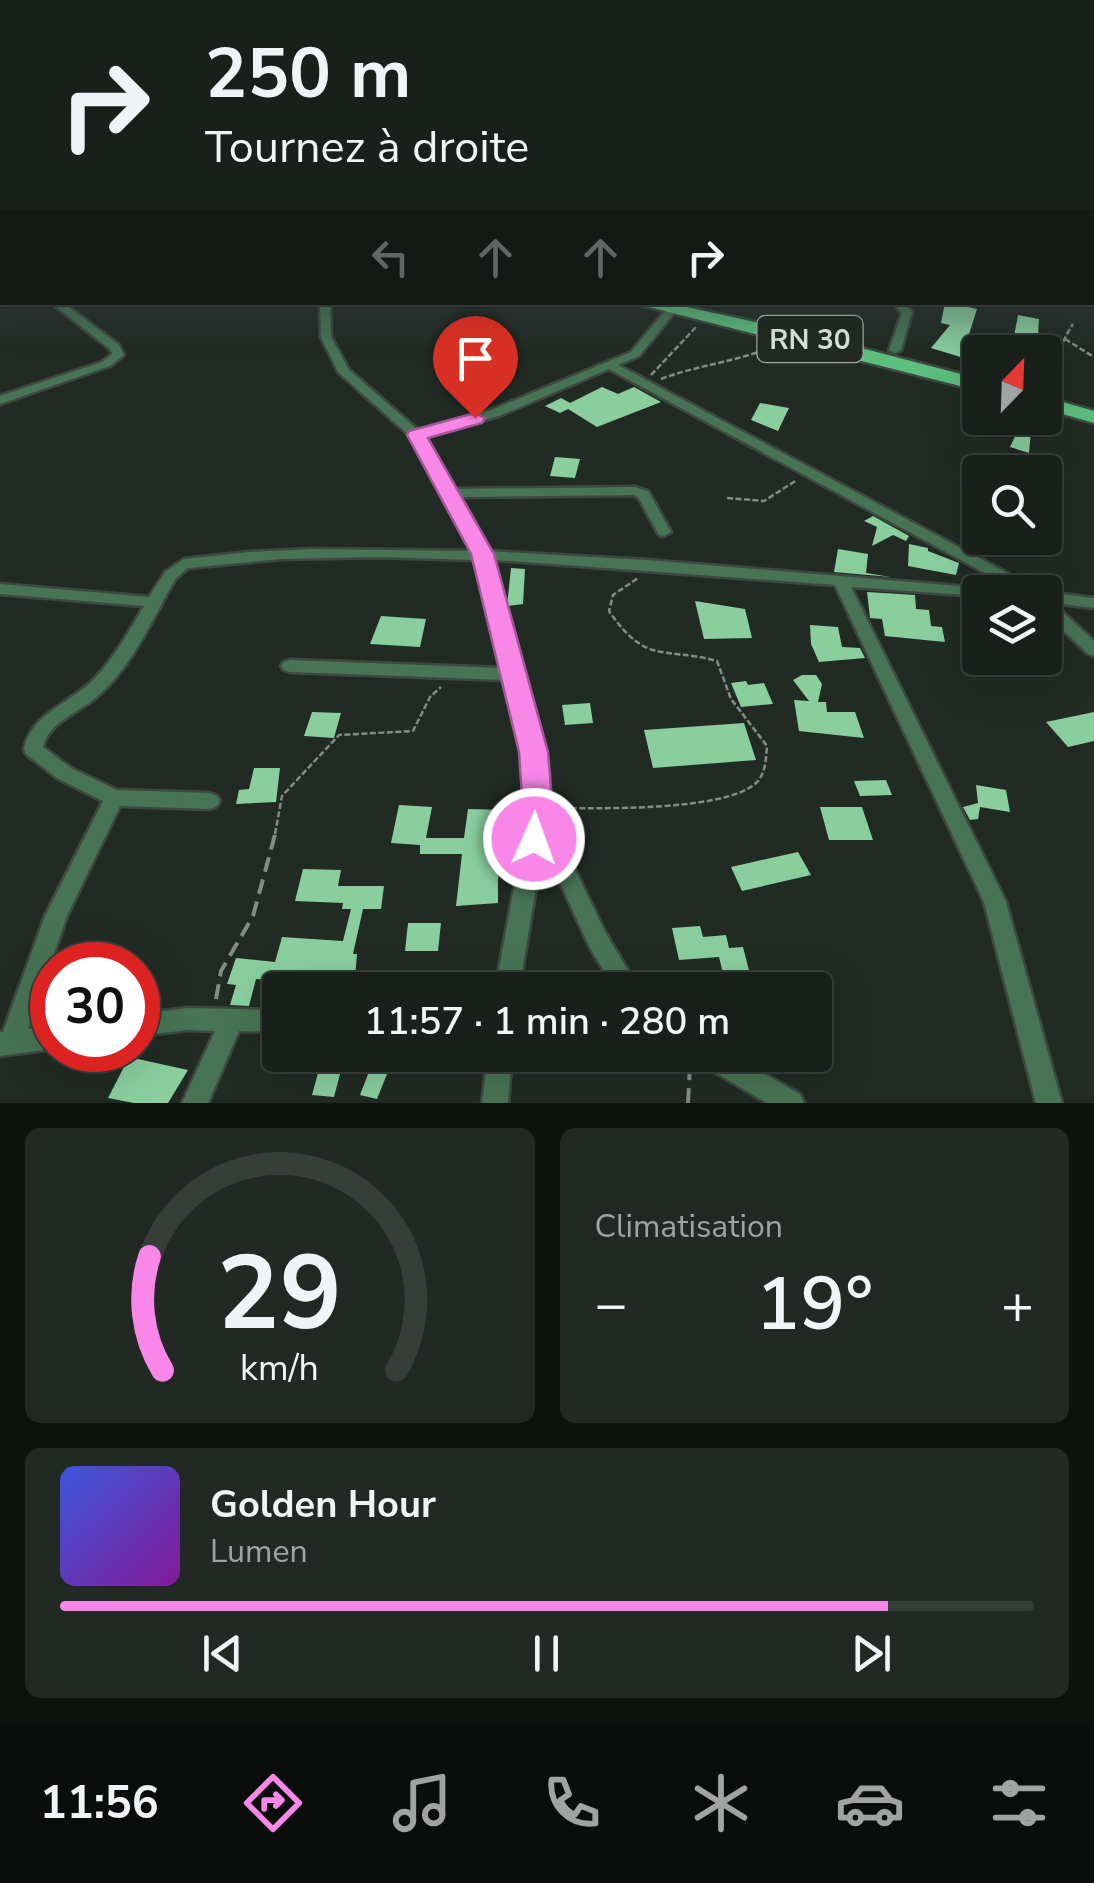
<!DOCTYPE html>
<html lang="fr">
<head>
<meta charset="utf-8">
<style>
	body { margin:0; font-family:"Nunito Sans",sans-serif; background:#222824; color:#f1f3f6; height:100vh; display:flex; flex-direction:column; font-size:38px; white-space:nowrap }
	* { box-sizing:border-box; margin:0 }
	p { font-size:32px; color:#9fa3a3 }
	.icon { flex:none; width:55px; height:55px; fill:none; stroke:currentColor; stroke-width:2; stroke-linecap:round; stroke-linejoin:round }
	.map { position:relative; height:1103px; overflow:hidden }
	.panel { display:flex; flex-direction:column; gap:25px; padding:25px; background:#0e120f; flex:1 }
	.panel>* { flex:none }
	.top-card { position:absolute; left:0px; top:0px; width:1095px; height:305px; box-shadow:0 10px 40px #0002,0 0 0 2px #373e3a; background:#19201b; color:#f1f3f6; overflow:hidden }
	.needle { width:65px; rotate:23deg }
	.buttons { position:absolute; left:962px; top:335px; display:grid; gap:20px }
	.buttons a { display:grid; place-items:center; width:100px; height:100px; border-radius:10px; background:#19201b; box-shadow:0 10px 40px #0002,0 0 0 2px #373e3a; font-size:50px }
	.speed { position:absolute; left:30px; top:942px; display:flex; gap:20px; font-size:50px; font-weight:700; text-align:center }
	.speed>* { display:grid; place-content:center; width:130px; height:130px; border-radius:50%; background:#19201b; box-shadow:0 10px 40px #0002,0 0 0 2px #373e3a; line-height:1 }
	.speed .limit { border:15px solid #d22; background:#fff; color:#111 }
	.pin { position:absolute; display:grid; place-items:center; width:85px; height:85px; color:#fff; margin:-102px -42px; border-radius:50% 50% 50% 0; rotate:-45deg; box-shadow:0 0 10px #0007 }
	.pin .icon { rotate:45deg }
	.me { position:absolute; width:110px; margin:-55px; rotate:2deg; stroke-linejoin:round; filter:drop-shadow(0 0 8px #0008) }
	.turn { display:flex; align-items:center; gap:35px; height:210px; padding:0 40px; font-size:45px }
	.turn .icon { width:130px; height:130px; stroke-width:2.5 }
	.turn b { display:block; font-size:70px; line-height:85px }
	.lanes { display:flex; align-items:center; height:95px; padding:0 40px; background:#0003; justify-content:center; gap:50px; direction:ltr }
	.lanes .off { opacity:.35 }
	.big { font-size:75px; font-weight:600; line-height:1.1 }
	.panel .widget { flex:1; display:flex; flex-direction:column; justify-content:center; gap:15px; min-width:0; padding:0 35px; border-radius:15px; background:#222824 }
	.panel .dial { align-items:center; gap:0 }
	.dial svg { height:260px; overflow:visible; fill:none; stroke:#373e3a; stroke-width:7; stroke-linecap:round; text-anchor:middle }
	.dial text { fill:#f1f3f6; stroke:none }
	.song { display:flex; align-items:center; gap:30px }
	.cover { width:120px; height:120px; border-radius:15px; background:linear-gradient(135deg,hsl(230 70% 55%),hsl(290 70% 35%)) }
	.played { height:10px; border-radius:5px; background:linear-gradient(90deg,#f987e8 85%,#373e3a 85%) }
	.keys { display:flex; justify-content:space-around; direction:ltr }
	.heat { display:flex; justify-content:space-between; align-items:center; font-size:55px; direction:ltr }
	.panel .tiles { flex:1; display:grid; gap:25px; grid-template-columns:1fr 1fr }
	.widget:last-child { grid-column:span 2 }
	.trip { position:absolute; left:262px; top:972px; width:570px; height:100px; border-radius:10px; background:#19201b; box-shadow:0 10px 40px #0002,0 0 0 2px #373e3a; font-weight:600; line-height:100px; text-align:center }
	.dock { display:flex; height:160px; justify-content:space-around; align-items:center; background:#0a0d0b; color:#9fa3a3 }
	.dock .icon { width:70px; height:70px }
	.dock .selected { color:#f987e8 }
	.dock b { font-size:45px; color:#f1f3f6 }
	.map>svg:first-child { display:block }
	.building { fill:#8ace9e }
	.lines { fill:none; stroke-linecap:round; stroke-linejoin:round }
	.minor-casing { stroke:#3e4841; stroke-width:5 }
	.primary-casing { stroke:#3e4841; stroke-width:5 }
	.path-far1 { stroke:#838b85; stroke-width:2.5; stroke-dasharray:6 2.5; stroke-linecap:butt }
	.path { stroke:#838b85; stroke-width:4; stroke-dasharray:15 8; stroke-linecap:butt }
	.minor { fill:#477454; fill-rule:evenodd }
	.primary { fill:#5cbf7e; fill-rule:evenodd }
	.route { fill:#f987e8; stroke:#a25897; stroke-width:2.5 }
	.labels { text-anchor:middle; stroke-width:10; stroke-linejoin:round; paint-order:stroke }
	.shield { fill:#212b24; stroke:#a2a9a3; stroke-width:2.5 }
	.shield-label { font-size:28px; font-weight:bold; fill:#d9dfda }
</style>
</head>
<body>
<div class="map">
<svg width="1094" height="1103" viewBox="0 0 1094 1103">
	<rect width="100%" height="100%" fill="#212b24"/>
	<path class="building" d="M945,302L977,309L966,344L986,348L980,352V363L931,348L950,325L941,323Z
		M1018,315L1039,319L1037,352H1011Z
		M602,387L618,394L634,387L661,402L597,427L568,409L560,413L545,406L561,398L570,403Z
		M760,403L789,408L778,431L751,420Z
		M1024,418H1032L1029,453L1010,447Z
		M555,457L580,459L575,478L550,476Z
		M873,516L909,536L906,541L893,535L872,546L877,527L864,521Z
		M909,544L928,548V551L959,563L956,575L908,566Z
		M838,549L868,554L866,573L891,577L834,572Z
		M511,568L525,569L523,604L507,606Z
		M867,592L915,595L916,609L929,610L931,626L942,627L945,642L885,636L882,619L870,618Z
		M695,601L745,609L752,638L704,639Z
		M381,616L426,619L420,647L370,644Z
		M810,625L838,627L842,647L860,648L865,658L819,662L811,644Z
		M802,675H816L822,684L818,702H826L827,712H855L864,738L799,731L794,700L809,701L793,680Z
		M746,681L748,685L764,683L773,704L741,707L731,683Z
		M590,703L593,723L565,725L562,705Z
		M312,712L341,713L334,738L304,736Z
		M1094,712V741L1068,747L1046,722Z
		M744,723L756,760L653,768L644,730Z
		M254,768H280L276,802L236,804L239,790L249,789Z
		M886,780L892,795L860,796L854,781Z
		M976,785L1006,790L1010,812L980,807L978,819L970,820L963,807L978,803Z
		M399,805L432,807L426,838H464L468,809L508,810L498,880V903L456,906L462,854H420V845L391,843Z
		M820,807H862L873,840H829Z
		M798,852L811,875L742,891L731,867Z
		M303,869L341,870L338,886H384L381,909H363L353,954H357L354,990H325L328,985L256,979L249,1006L230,1005L236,985L227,984L236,958L275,962L282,937L343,941L351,909H342L343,903L295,901Z
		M408,923H441L438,951H405Z
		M700,926L703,937L726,935L729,948L743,947L754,990H727L719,957L679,960L672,928Z
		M81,1050H117L115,1054L188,1070L168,1103H134L108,1098L124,1067L76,1063Z
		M323,1055H345L334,1097L312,1095Z
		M370,1069L387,1074L377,1099L360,1095Z"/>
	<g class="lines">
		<g class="minor-casing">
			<path id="minor" d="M1092,217H1094V223H1092Z
				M0,227H2V233H0Z
				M2,267V273L0,274V268Z
				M50,302H62L119,345L124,355L110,366L0,404V396L102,362L112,354L110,349Z
				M320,302H330L331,337L349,370L418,430L491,410L631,352L668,307H676V311L639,356L618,365L1037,589L1039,592H1020L609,369L499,416L423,437L452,489L635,487L648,491L671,532L664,536L659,535L638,497L633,495L457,497L487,551L647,560L994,589L996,592H980V596L851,587L1006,902L1062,1103H1036L984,902L835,585L511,561L491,560L542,751L548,813L605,932L640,990H615L589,946L543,845L519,990H495L528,813L524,751L506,680L290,672L284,670L281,666L284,662L290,660L503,668L476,560L377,557L281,559L188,568L176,578C153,617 134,664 99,695C81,712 49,721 43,747L71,768L117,790L210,793L217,796L220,801L217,806L210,809L120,806L67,916L28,1029L52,1027V1049L0,1056V1032H3L45,916L103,801L57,778L26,754L24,749C31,713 72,703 95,678C115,657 129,631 144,606L0,594V584L149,597L165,572L184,559L249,552L313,549L472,551L411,437L338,372L321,337Z
				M892,302H903L912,312L901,350L895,353L889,350L902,313Z
				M1043,592H1045L1094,598V608L1053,603L1094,641V656L1088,654L1045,613Z
				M188,1008L280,1010V1032L239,1031L208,1103H182L215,1031L188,1030L138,1036V1014Z
				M488,1055H512L508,1103H482Z
				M696,1055H731L800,1094L804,1103H767L699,1063Z"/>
		</g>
		<g class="primary-casing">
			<path id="primary" d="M629,302H664L796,331L980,379V391Z
				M1045,397L1094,411V423L1045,409Z"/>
		</g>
		<path class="path-far1" d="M1065,339L1094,357
			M651,375L697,326
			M661,379C698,365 735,362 772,347
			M1046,390C1054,367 1060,344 1073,324
			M727,498L764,501L797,480
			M554,808C598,808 724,812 756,783C766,774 766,758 767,746L731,699L717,661C662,646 647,666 609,611L613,595L638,578
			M275,834L282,796L339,735L413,731L430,697L441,687"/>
		<path class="path" d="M216,999L221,971L253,916L276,831
			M688,1103L690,1066"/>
		<use href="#minor" class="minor"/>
		<use href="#primary" class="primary"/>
	</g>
	<linearGradient id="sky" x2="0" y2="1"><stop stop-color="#121814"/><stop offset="0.56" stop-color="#3d4a50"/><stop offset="1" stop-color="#3d4a50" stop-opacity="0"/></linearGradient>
	<rect width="1094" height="351" fill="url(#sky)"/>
	<path class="route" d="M475,413L485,418L482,423L428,438L494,554L548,752L553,812L545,848L534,851L523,848L519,839L523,812L519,752L471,554L407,435L409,431Z"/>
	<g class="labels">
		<rect class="shield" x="757.5" y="316" width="105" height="46" rx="8"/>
		<g class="shield-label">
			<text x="810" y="349">RN 30</text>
		</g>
	</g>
</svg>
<div class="buttons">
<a><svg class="needle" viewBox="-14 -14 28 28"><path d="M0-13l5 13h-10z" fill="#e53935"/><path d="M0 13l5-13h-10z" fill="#9fa3a3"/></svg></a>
<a><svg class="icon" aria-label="search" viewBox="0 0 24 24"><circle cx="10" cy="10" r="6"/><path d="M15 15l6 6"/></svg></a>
<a><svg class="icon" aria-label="layers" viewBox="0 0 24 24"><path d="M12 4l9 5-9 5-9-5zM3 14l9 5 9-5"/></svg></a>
</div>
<div class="speed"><div class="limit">30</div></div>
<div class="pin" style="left:475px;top:418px;background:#d93025"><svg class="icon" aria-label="arrive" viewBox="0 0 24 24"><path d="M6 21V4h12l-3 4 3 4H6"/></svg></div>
<svg class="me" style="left:534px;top:839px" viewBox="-20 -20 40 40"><circle r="17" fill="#f987e8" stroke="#fff" stroke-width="3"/><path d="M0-11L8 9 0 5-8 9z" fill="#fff"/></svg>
<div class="trip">11:57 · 1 min · 280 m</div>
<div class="top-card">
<div class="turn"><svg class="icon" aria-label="right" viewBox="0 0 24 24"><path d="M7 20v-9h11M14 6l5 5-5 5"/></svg><div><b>250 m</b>Tournez à droite</div></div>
<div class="lanes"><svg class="icon off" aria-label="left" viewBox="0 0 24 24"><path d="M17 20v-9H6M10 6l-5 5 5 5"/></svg><svg class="icon off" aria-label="ahead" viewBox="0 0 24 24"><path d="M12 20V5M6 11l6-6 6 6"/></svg><svg class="icon off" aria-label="ahead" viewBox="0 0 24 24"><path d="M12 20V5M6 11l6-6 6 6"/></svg><svg class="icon" aria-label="right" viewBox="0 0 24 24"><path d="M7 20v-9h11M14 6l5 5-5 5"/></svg></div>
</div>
</div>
<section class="panel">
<div class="tiles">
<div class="widget dial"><svg viewBox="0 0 100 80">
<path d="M14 69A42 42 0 1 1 86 69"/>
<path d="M14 69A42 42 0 0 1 10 34" stroke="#f987e8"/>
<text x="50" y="56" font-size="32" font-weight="700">29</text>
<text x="50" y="72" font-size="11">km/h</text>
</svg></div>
<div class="widget"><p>Climatisation</p>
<div class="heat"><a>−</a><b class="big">19°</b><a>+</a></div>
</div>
<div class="widget">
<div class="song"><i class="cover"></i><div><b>Golden Hour</b><p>Lumen</p></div></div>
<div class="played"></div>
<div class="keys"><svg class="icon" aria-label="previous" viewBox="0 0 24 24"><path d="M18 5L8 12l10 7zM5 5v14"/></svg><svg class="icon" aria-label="pause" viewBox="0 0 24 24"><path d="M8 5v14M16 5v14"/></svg><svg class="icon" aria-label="next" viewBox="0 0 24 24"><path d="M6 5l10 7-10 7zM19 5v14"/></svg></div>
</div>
</div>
</section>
<nav class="dock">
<b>11:56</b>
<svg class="icon selected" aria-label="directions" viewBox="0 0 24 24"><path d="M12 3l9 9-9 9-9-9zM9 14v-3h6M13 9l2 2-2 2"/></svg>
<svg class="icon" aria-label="music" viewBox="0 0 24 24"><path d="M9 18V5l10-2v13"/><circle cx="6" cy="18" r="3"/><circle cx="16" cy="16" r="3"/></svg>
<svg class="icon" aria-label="phone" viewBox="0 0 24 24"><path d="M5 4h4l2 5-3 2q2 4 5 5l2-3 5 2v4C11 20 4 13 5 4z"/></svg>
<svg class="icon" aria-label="climate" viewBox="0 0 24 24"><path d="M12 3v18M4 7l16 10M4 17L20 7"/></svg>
<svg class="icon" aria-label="car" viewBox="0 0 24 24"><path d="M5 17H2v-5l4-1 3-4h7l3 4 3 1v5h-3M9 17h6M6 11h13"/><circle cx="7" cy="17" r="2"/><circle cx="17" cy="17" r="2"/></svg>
<svg class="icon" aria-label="filters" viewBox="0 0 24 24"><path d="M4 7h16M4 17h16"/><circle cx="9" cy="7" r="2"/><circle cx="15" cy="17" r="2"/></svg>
</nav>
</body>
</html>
